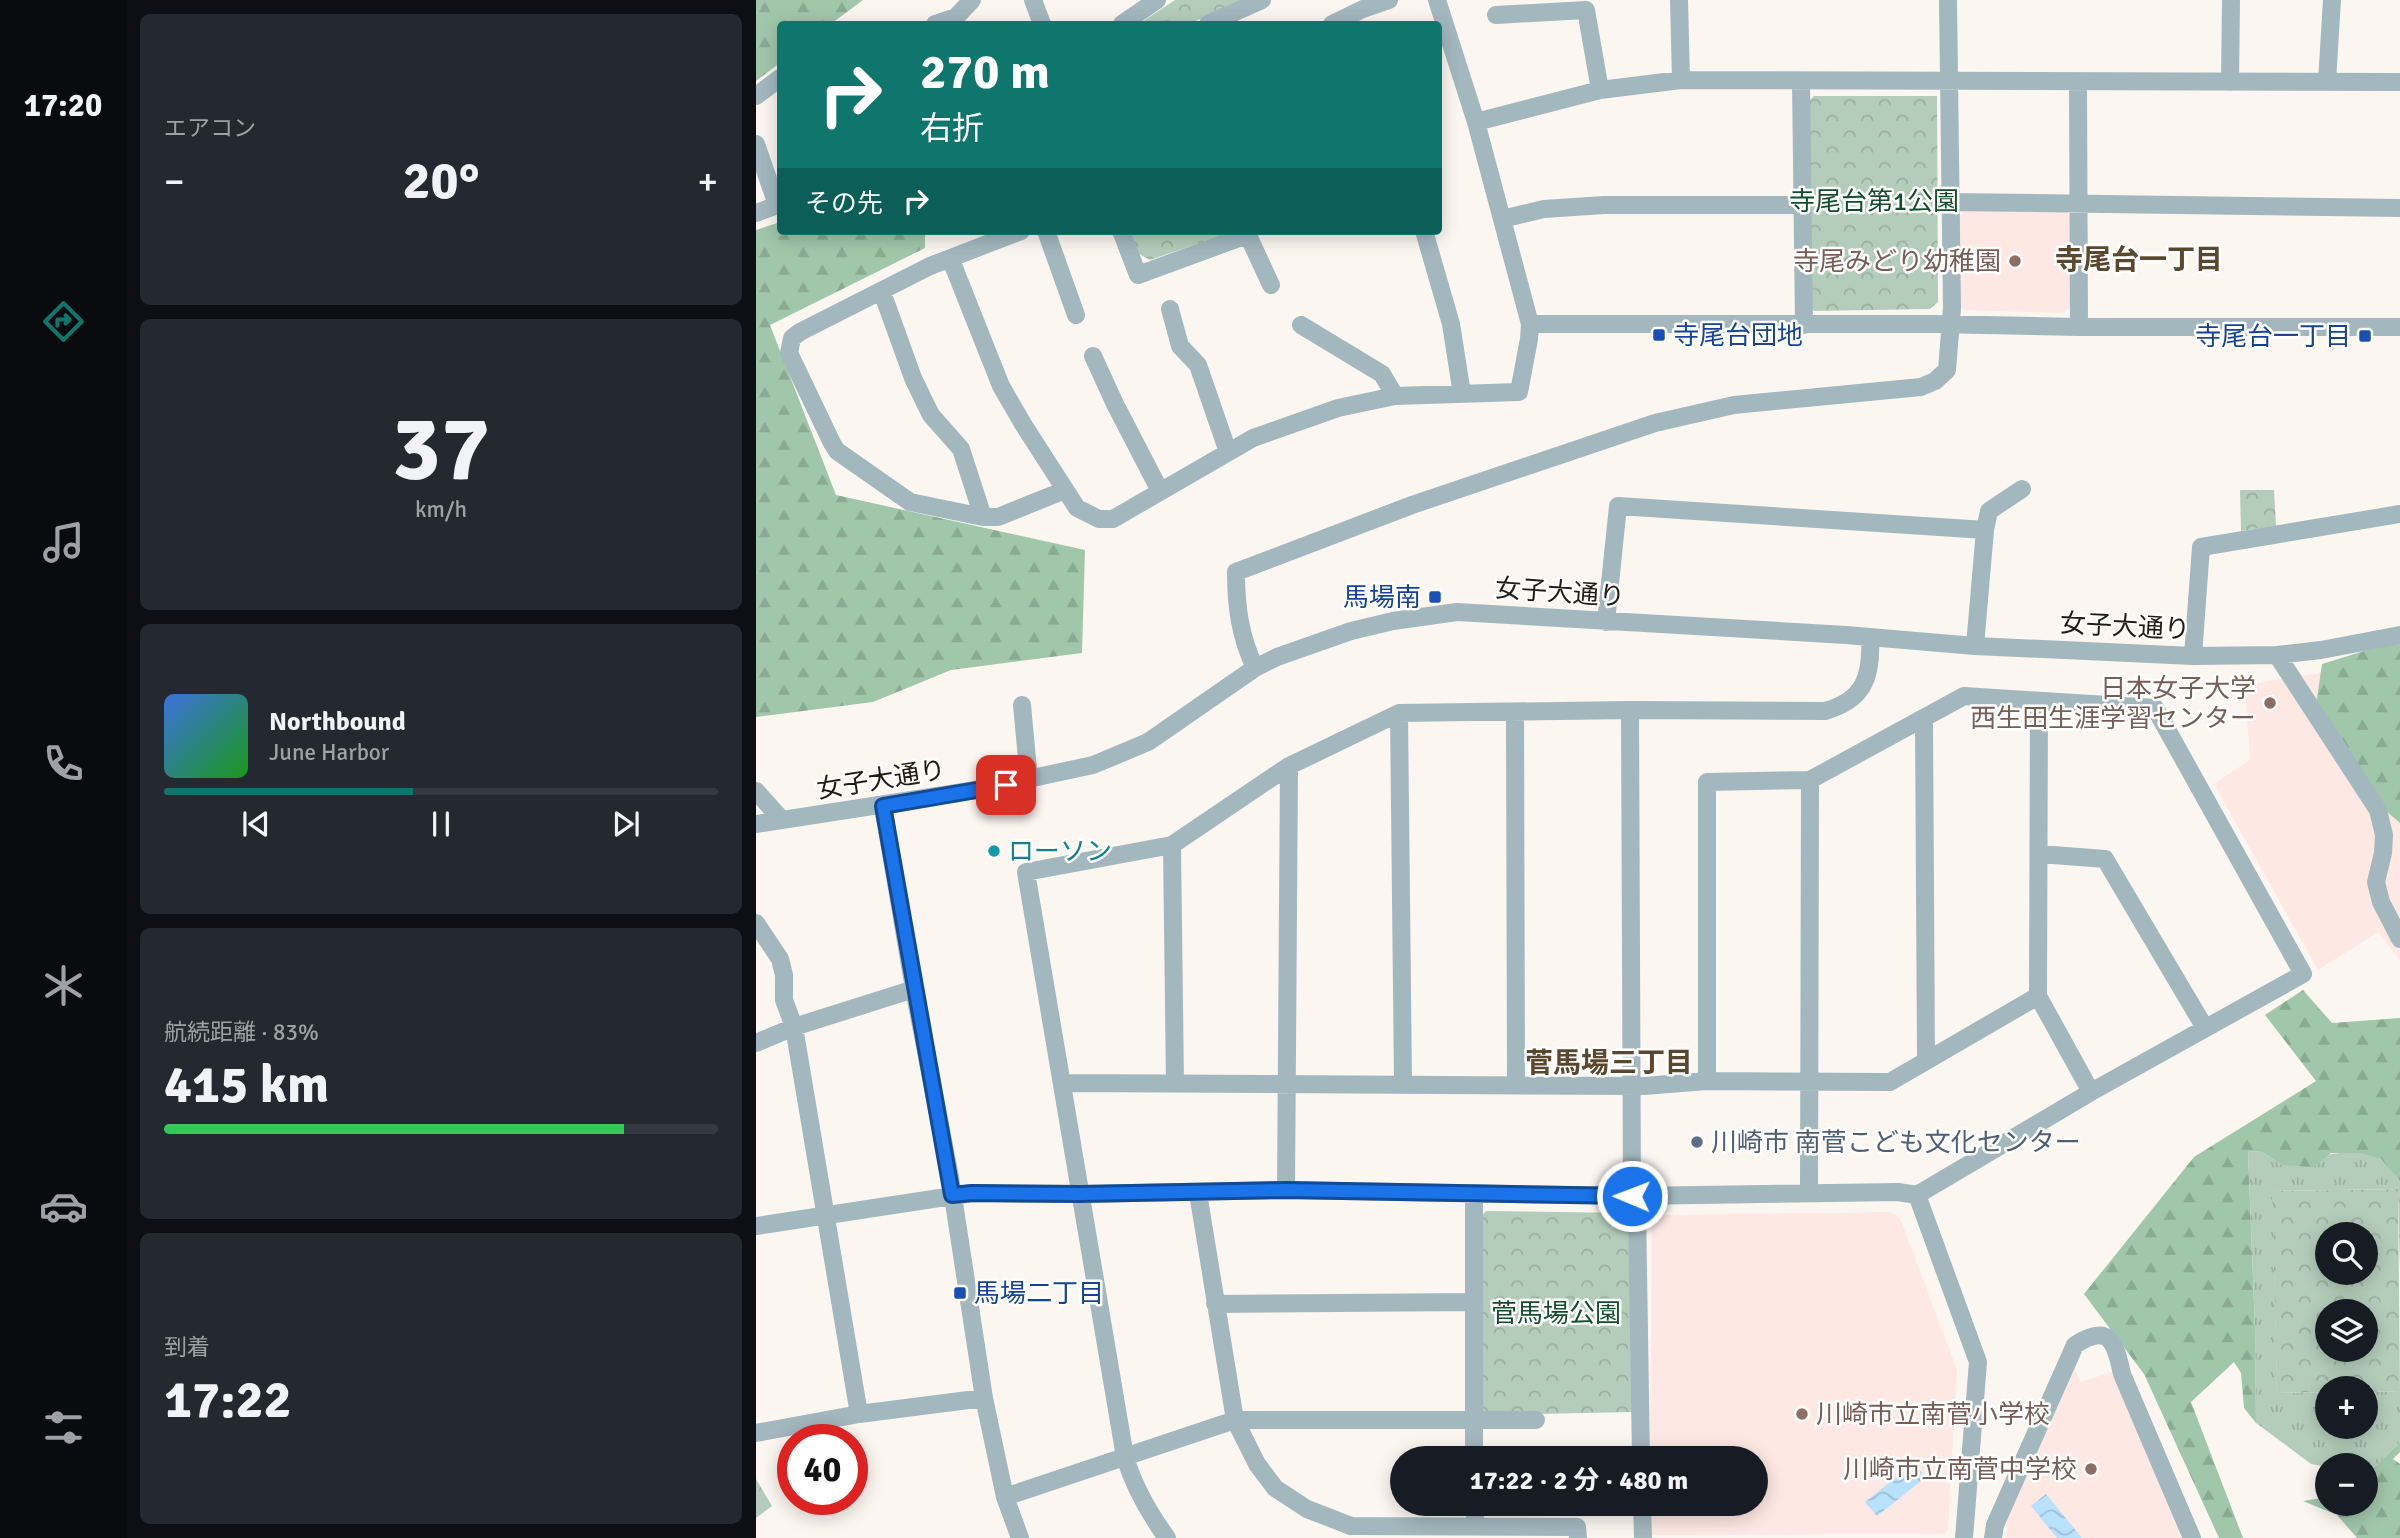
<!DOCTYPE html>
<html lang="ja">
<head>
<meta charset="utf-8">
<style>
	body { margin:0; font-family:Signika,"Noto Sans JP",sans-serif; background:#242831; color:#f1f3f6; height:100vh; display:flex; flex-direction:column; font-size:26px; white-space:nowrap }
	* { box-sizing:border-box; margin:0 }
	p { font-size:23px; color:#9ea1a6 }
	.icon { flex:none; width:38px; height:38px; fill:none; stroke:currentColor; stroke-width:2; stroke-linecap:round; stroke-linejoin:round }
	.map { position:relative; flex:1; overflow:hidden }
	.drawer { display:flex; flex-direction:column; gap:14px; padding:14px; background:#0d0f14; width:630px }
	.drawer>* { flex:none }
	.guide { position:absolute; left:21px; top:21px; width:665px; height:214px; border-radius:7px; box-shadow:0 4px 18px #0003; background:#0f766e; color:#fff; overflow:hidden }
	.controls { position:absolute; left:1559px; top:1222px; display:grid; gap:14px }
	.controls a { display:grid; place-items:center; width:63px; height:63px; border-radius:50%; background:#171b24; box-shadow:0 4px 18px #0003; font-size:35px }
	.speed { position:absolute; left:21px; top:1424px; display:flex; gap:14px; font-size:35px; font-weight:700; text-align:center }
	.speed>* { display:grid; place-content:center; width:91px; height:91px; border-radius:50%; background:#171b24; box-shadow:0 4px 18px #0003; line-height:1 }
	.speed .limit { border:10px solid #d22; background:#fff; color:#111 }
	.pin { position:absolute; display:grid; place-items:center; width:60px; height:60px; color:#fff; margin:-30px; border-radius:14px; box-shadow:0 4px 10px #0006 }
	.me { position:absolute; width:77px; margin:-38px; rotate:271deg; stroke-linejoin:round; filter:drop-shadow(0 0 5px #0008) }
	.turn { display:flex; align-items:center; gap:24px; height:147px; padding:0 28px; font-size:32px }
	.turn .icon { width:91px; height:91px; stroke-width:2.5 }
	.turn b { display:block; font-size:49px; line-height:60px }
	.then { display:flex; align-items:center; height:66px; padding:0 28px; background:#0003; gap:14px; font-size:26px }
	.big { font-size:52px; font-weight:700; line-height:1.1 }
	.drawer .widget { flex:1; display:flex; flex-direction:column; justify-content:center; gap:10px; min-width:0; padding:0 24px; border-radius:10px; background:#242831 }
	.drawer .dial { align-items:center; gap:0 }
	.dial b { font-size:91px; line-height:1 }
	.song { display:flex; align-items:center; gap:21px }
	.cover { width:84px; height:84px; border-radius:10px; background:linear-gradient(135deg,hsl(220 70% 55%),hsl(120 70% 35%)) }
	.played { height:7px; border-radius:4px; background:linear-gradient(90deg,#0f766e 45%,#363941 45%) }
	.keys { display:flex; justify-content:space-around; direction:ltr }
	.heat { display:flex; justify-content:space-between; align-items:center; font-size:38px; direction:ltr }
	.charge { height:10px; border-radius:5px; background:linear-gradient(90deg,#34c759 83%,#363941 0) }
	.trip { position:absolute; left:634px; top:1446px; width:378px; height:70px; border-radius:35px; background:#171b24; box-shadow:0 4px 18px #0003; font-weight:700; line-height:70px; text-align:center }
	main { display:flex; flex:1; min-height:0 }
	.tabs { display:flex; flex-direction:column; width:126px; justify-content:space-around; align-items:center; background:#090b0e; color:#9ea1a6 }
	.tabs .icon { width:49px; height:49px }
	.tabs .current { color:#0f766e }
	.tabs b { font-size:32px; color:#f1f3f6 }
	.map>svg:first-child { display:block }
	.education { fill:#fde8e3 }
	.grass { fill:url(#grass-tufts) }
	.forest { fill:url(#forest-firs) }
	.park { fill:url(#park-crowns); fill-rule:evenodd }
	.water { fill:url(#water-waves) }
	.lines { fill:none; stroke-linecap:round; stroke-linejoin:round }
	.minor { stroke:#a3b7bf; stroke-width:18 }
	.route-casing { stroke:#114b97; stroke-width:18 }
	.route { stroke:#1a73e8; stroke-width:12 }
	.education-dot { fill:#8d6e63; stroke:#fff; stroke-width:2.5 }
	.transit-dot { fill:#1a4fb4; stroke:#fff; stroke-width:2.5 }
	.culture-dot { fill:#0f9aa8; stroke:#fff; stroke-width:2.5 }
	.service-dot { fill:#5c6f8a; stroke:#fff; stroke-width:2.5 }
	.labels { text-anchor:middle; stroke-width:5; stroke-linejoin:round; paint-order:stroke }
	.park-label { font-size:26px; fill:#124e2a; stroke:#fff }
	.education-label { font-size:26px; fill:#785e54; stroke:#fff; text-anchor:end }
	.transit-label { font-size:26px; fill:#164399; stroke:#fff; text-anchor:start }
	.street-label { font-size:26px; fill:#241a11; stroke:#fff }
	.culture-label { font-size:26px; fill:#0d838f; stroke:#fff; text-anchor:start }
	.service-label { font-size:26px; fill:#4e5e75; stroke:#fff; text-anchor:start }
	.neighbourhood-label { font-size:28px; font-weight:bold; fill:#5b462e; stroke:#fff }
</style>
</head>
<body>
<main>
<nav class="tabs">
<b>17:20</b>
<svg class="icon current" aria-label="directions" viewBox="0 0 24 24"><path d="M12 3l9 9-9 9-9-9zM9 14v-3h6M13 9l2 2-2 2"/></svg>
<svg class="icon" aria-label="music" viewBox="0 0 24 24"><path d="M9 18V5l10-2v13"/><circle cx="6" cy="18" r="3"/><circle cx="16" cy="16" r="3"/></svg>
<svg class="icon" aria-label="phone" viewBox="0 0 24 24"><path d="M5 4h4l2 5-3 2q2 4 5 5l2-3 5 2v4C11 20 4 13 5 4z"/></svg>
<svg class="icon" aria-label="climate" viewBox="0 0 24 24"><path d="M12 3v18M4 7l16 10M4 17L20 7"/></svg>
<svg class="icon" aria-label="car" viewBox="0 0 24 24"><path d="M5 17H2v-5l4-1 3-4h7l3 4 3 1v5h-3M9 17h6M6 11h13"/><circle cx="7" cy="17" r="2"/><circle cx="17" cy="17" r="2"/></svg>
<svg class="icon" aria-label="filters" viewBox="0 0 24 24"><path d="M4 7h16M4 17h16"/><circle cx="9" cy="7" r="2"/><circle cx="15" cy="17" r="2"/></svg>
</nav>
<section class="drawer">
<div class="widget"><p>エアコン</p>
<div class="heat"><a>−</a><b class="big">20°</b><a>+</a></div>
</div>
<div class="widget dial"><b>37</b><p>km/h</p></div>
<div class="widget">
<div class="song"><i class="cover"></i><div><b>Northbound</b><p>June Harbor</p></div></div>
<div class="played"></div>
<div class="keys"><svg class="icon" aria-label="previous" viewBox="0 0 24 24"><path d="M18 5L8 12l10 7zM5 5v14"/></svg><svg class="icon" aria-label="pause" viewBox="0 0 24 24"><path d="M8 5v14M16 5v14"/></svg><svg class="icon" aria-label="next" viewBox="0 0 24 24"><path d="M6 5l10 7-10 7zM19 5v14"/></svg></div>
</div>
<div class="widget"><p>航続距離 · 83%</p><b class="big">415 km</b><div class="charge"></div></div>
<div class="widget"><p>到着</p><b class="big">17:22</b></div>
</section>
<div class="map">
<svg width="1644" height="1538" viewBox="0 0 1644 1538">
	<defs>
		<pattern id="grass-tufts" width="24" height="20" patternUnits="userSpaceOnUse" patternTransform="scale(1.75)"><rect width="24" height="20" fill="#b4cdba"/><path d="M3 7l-1-3M5 7V3M7 7l1-3M15 17l-1-3M17 17v-4M19 17l1-3" fill="none" stroke="#9baf9f"/></pattern>
		<pattern id="forest-firs" width="22" height="20" patternUnits="userSpaceOnUse" patternTransform="scale(1.75)"><rect width="22" height="20" fill="#a1c7ab"/><path d="M5 1l3.5 6h-7zM16 11l3.5 6h-7z" fill="#8aaa92"/></pattern>
		<pattern id="park-crowns" width="20" height="18" patternUnits="userSpaceOnUse" patternTransform="scale(1.75)"><rect width="20" height="18" fill="#b4cdba"/><path d="M2 6a3 3 0 1 1 6 0M12 15a3 3 0 1 1 6 0" fill="none" stroke="#9baf9f"/></pattern>
		<pattern id="water-waves" width="16" height="10" patternUnits="userSpaceOnUse" patternTransform="scale(1.75)"><rect width="16" height="10" fill="#b8e1fc"/><path d="M0 5q4-4 8 0t8 0" fill="none" stroke="#9ec0d7"/></pattern>
	</defs>
	<rect width="100%" height="100%" fill="#fcf6f1"/>
	<path class="education" d="M1210,210L1309,211L1315,217L1314,307L1308,313L1208,310L1203,305V216Z
		M1644,653V960L1622,932L1562,970L1458,784L1494,760L1489,685L1570,672Z
		M1134,1212L1144,1218L1201,1370L1192,1530L1188,1534L893,1535V1503H999V1458H894L896,1215Z
		M1317,1365L1325,1382L1359,1371L1425,1538H1250L1251,1518Z"/>
	<path class="grass" d="M1492,1151L1506,1152L1526,1165C1553,1160 1601,1142 1626,1160C1633,1165 1638,1175 1644,1181V1272L1642,1189L1517,1191L1521,1393L1571,1392L1572,1426H1610V1392L1644,1391V1442L1610,1475V1465H1572L1571,1467L1555,1464L1500,1423L1499,1328Z"/>
	<path class="forest" d="M0,0H107L75,24H24V63L0,81Z
		M24,222V231H169V248L14,325L80,495L329,550L326,653L195,670L117,702L0,717V230Z
		M1644,644V823L1607,791L1559,712L1566,664L1621,647Z
		M1547,990L1576,1023L1644,1018V1181L1625,1159L1604,1153H1575L1558,1167L1526,1165L1506,1152L1492,1151L1499,1328L1500,1423L1488,1408L1485,1373L1478,1362L1435,1402L1487,1538H1463L1388,1374L1328,1294L1438,1157L1560,1081L1509,1015Z
		M1644,1442V1452L1637,1459L1644,1464V1538H1601L1581,1515L1547,1501L1571,1497L1572,1503H1610V1475Z"/>
	<path class="park" d="M419,0H486L433,24H383Z
		M1058,96H1181L1182,302L1174,309L1058,311L1054,307V100Z
		M374,231H473L472,233L394,260L383,254Z
		M1484,490H1518L1520,526L1485,531Z
		M1642,1189L1644,1391L1610,1392V1388H1572L1571,1392L1521,1393L1516,1191ZM1572,1234H1610V1272H1572ZM1572,1311H1610V1349H1572Z
		M730,1211L876,1213L877,1412L732,1415L724,1410L725,1217Z
		M0,1479L16,1506L0,1518Z"/>
	<path class="water" d="M1158,1463L1170,1477L1121,1516L1109,1502Z
		M1290,1494L1326,1538H1301L1275,1506Z"/>
	<g class="lines">
		<path class="minor" d="M277,0L286,24
			M923,0L925,80
			M740,15L830,10L844,90
			M179,24L200,17L216,0
			M366,24L401,0
			M452,24L506,0
			M576,24L607,9L633,0
			M1045,81L1048,325
			M1322,82L1323,327
			M1474,82L1475,0
			M1571,82L1576,0
			M0,96L24,78
			M720,122L844,90L925,80L1644,82
			M0,144L21,205
			M1194,202L1644,208
			M0,213L24,204
			M746,219L788,209L848,205H1046
			M265,231L174,266L44,332L36,338L33,353L76,443L81,451L154,502L227,517H242L309,490
			M290,231L320,315
			M365,231L382,275L491,235
			M490,231L515,285
			M668,231L695,324L706,394
			M195,260L245,386L267,424L321,508L343,519H357L497,438L582,408L639,396L763,392L773,339L774,324L720,122L681,0
			M126,292L157,378L170,405L175,415L205,449L227,517
			M414,309L424,346L442,365L472,452
			M774,324H1178L1323,327H1644
			M545,325L626,374L639,396
			M337,356L359,404L404,491
			M850,622L862,506L1229,530
			M1219,646L1229,530L1233,511L1266,489
			M1521,655L1622,810L1628,835L1627,853L1620,882L1625,902L1644,939
			M1437,656L1445,547L1644,514
			M499,668C484,636 480,607 480,572L656,505L899,423L978,405L1165,387L1179,381L1191,370L1196,308L1192,0
			M1283,702L1282,996L1335,1092
			M266,705L273,780
			M874,710L876,1196
			M759,712L760,1084
			M643,713L647,1083
			M1168,719L1170,1060
			M0,791L26,820
			M127,806L158,989L194,1177L228,1398L249,1497L264,1538
			M0,824L226,789L337,765L392,742L499,668L521,657L595,631L637,621L701,612L1090,635L1219,646L1437,656L1521,655L1565,650L1644,635
			M416,845L419,1084
			M1284,854L1349,859L1449,1028
			M0,923L24,959L28,975V1000L38,1027L103,1414
			M0,1043L38,1027L158,989
			M306,1083L888,1086L951,1081L1134,1082L1282,996
			M530,1190L533,766
			M1053,1192L1054,780
			M442,1193L479,1420L501,1464L519,1488L551,1509L595,1526L821,1527L822,1538
			M1161,1195L1222,1362L1208,1538
			M881,1208L885,1458
			M0,1226L216,1193L325,1194L530,1190L876,1196L1142,1192L1161,1195L1335,1092L1547,974L1399,708L1208,696L1054,780L951,782V1081
			M459,1304L718,1302
			M0,1433L103,1414L228,1398
			M718,1458V1193
			M249,1497L479,1420H780
			M719,1503V1526
			M886,1503L887,1538
			M411,1538C393,1513 378,1487 369,1457L270,872L416,845L533,766L643,713L874,710L1069,711C1108,700 1116,677 1114,638
			M1237,1538L1239,1525L1319,1345C1353,1323 1359,1341 1366,1374L1436,1538"/>
	</g>
	<g class="lines">
		<g class="route-casing">
			<path id="route" d="M250,785L127,806L196,1195L216,1193L325,1194L530,1190L876,1196"/>
		</g>
		<use href="#route" class="route"/>
	</g>
	<g class="education-dot">
		<circle cx="1259" cy="261" r="7"/>
		<circle cx="1514" cy="703" r="7"/>
		<circle cx="1046" cy="1414" r="7"/>
		<circle cx="1335" cy="1469" r="7"/>
	</g>
	<g class="transit-dot">
		<rect x="896" y="328" width="14" height="14" rx="3.5"/>
		<rect x="1602" y="329" width="14" height="14" rx="3.5"/>
		<rect x="672" y="590" width="14" height="14" rx="3.5"/>
		<rect x="197" y="1286" width="14" height="14" rx="3.5"/>
	</g>
	<circle class="culture-dot" cx="238" cy="851" r="7"/>
	<circle class="service-dot" cx="941" cy="1142" r="7"/>
	<g class="labels">
		<g class="park-label">
			<text x="1118" y="210">寺尾台第1公園</text>
			<text x="800" y="1322">菅馬場公園</text>
		</g>
		<g class="education-label">
			<text x="1245" y="270">寺尾みどり幼稚園</text>
			<text x="1500" y="697">日本女子大学<tspan x="1500" dy="30">西生田生涯学習センター</tspan></text>
			<text x="1060" y="1423" text-anchor="start">川崎市立南菅小学校</text>
			<text x="1321" y="1478">川崎市立南菅中学校</text>
		</g>
		<g class="transit-label">
			<text x="917" y="344">寺尾台団地</text>
			<text x="1595" y="345" text-anchor="end">寺尾台一丁目</text>
			<text x="665" y="606" text-anchor="end">馬場南</text>
			<text x="218" y="1302">馬場二丁目</text>
		</g>
		<g class="street-label">
			<text transform="translate(804 592) rotate(4)" y="9">女子大通り</text>
			<text transform="translate(1369 626) rotate(3)" y="9">女子大通り</text>
			<text transform="translate(125 779) rotate(-9)" y="9">女子大通り</text>
		</g>
		<g class="culture-label">
			<text x="252" y="860">ローソン</text>
		</g>
		<g class="service-label">
			<text x="955" y="1151">川崎市 南菅こども文化センター</text>
		</g>
		<g class="neighbourhood-label">
			<text x="1383" y="269">寺尾台一丁目</text>
			<text x="853" y="1072">菅馬場三丁目</text>
		</g>
	</g>
</svg>
<div class="controls">
<a><svg class="icon" aria-label="search" viewBox="0 0 24 24"><circle cx="10" cy="10" r="6"/><path d="M15 15l6 6"/></svg></a>
<a><svg class="icon" aria-label="layers" viewBox="0 0 24 24"><path d="M12 4l9 5-9 5-9-5zM3 14l9 5 9-5"/></svg></a>
<a>+</a>
<a>−</a>
</div>
<div class="speed"><div class="limit">40</div></div>
<div class="pin" style="left:250px;top:785px;background:#d93025"><svg class="icon" aria-label="arrive" viewBox="0 0 24 24"><path d="M6 21V4h12l-3 4 3 4H6"/></svg></div>
<svg class="me" style="left:876px;top:1196px" viewBox="-20 -20 40 40"><circle r="17" fill="#1a73e8" stroke="#fff" stroke-width="3"/><path d="M0-11L8 9 0 5-8 9z" fill="#fff"/></svg>
<div class="trip">17:22 · 2 分 · 480 m</div>
<div class="guide">
<div class="turn"><svg class="icon" aria-label="right" viewBox="0 0 24 24"><path d="M7 20v-9h11M14 6l5 5-5 5"/></svg><div><b>270 m</b>右折</div></div>
<div class="then">その先<svg class="icon" aria-label="right" viewBox="0 0 24 24"><path d="M7 20v-9h11M14 6l5 5-5 5"/></svg></div>
</div>
</div>
</main>
</body>
</html>
